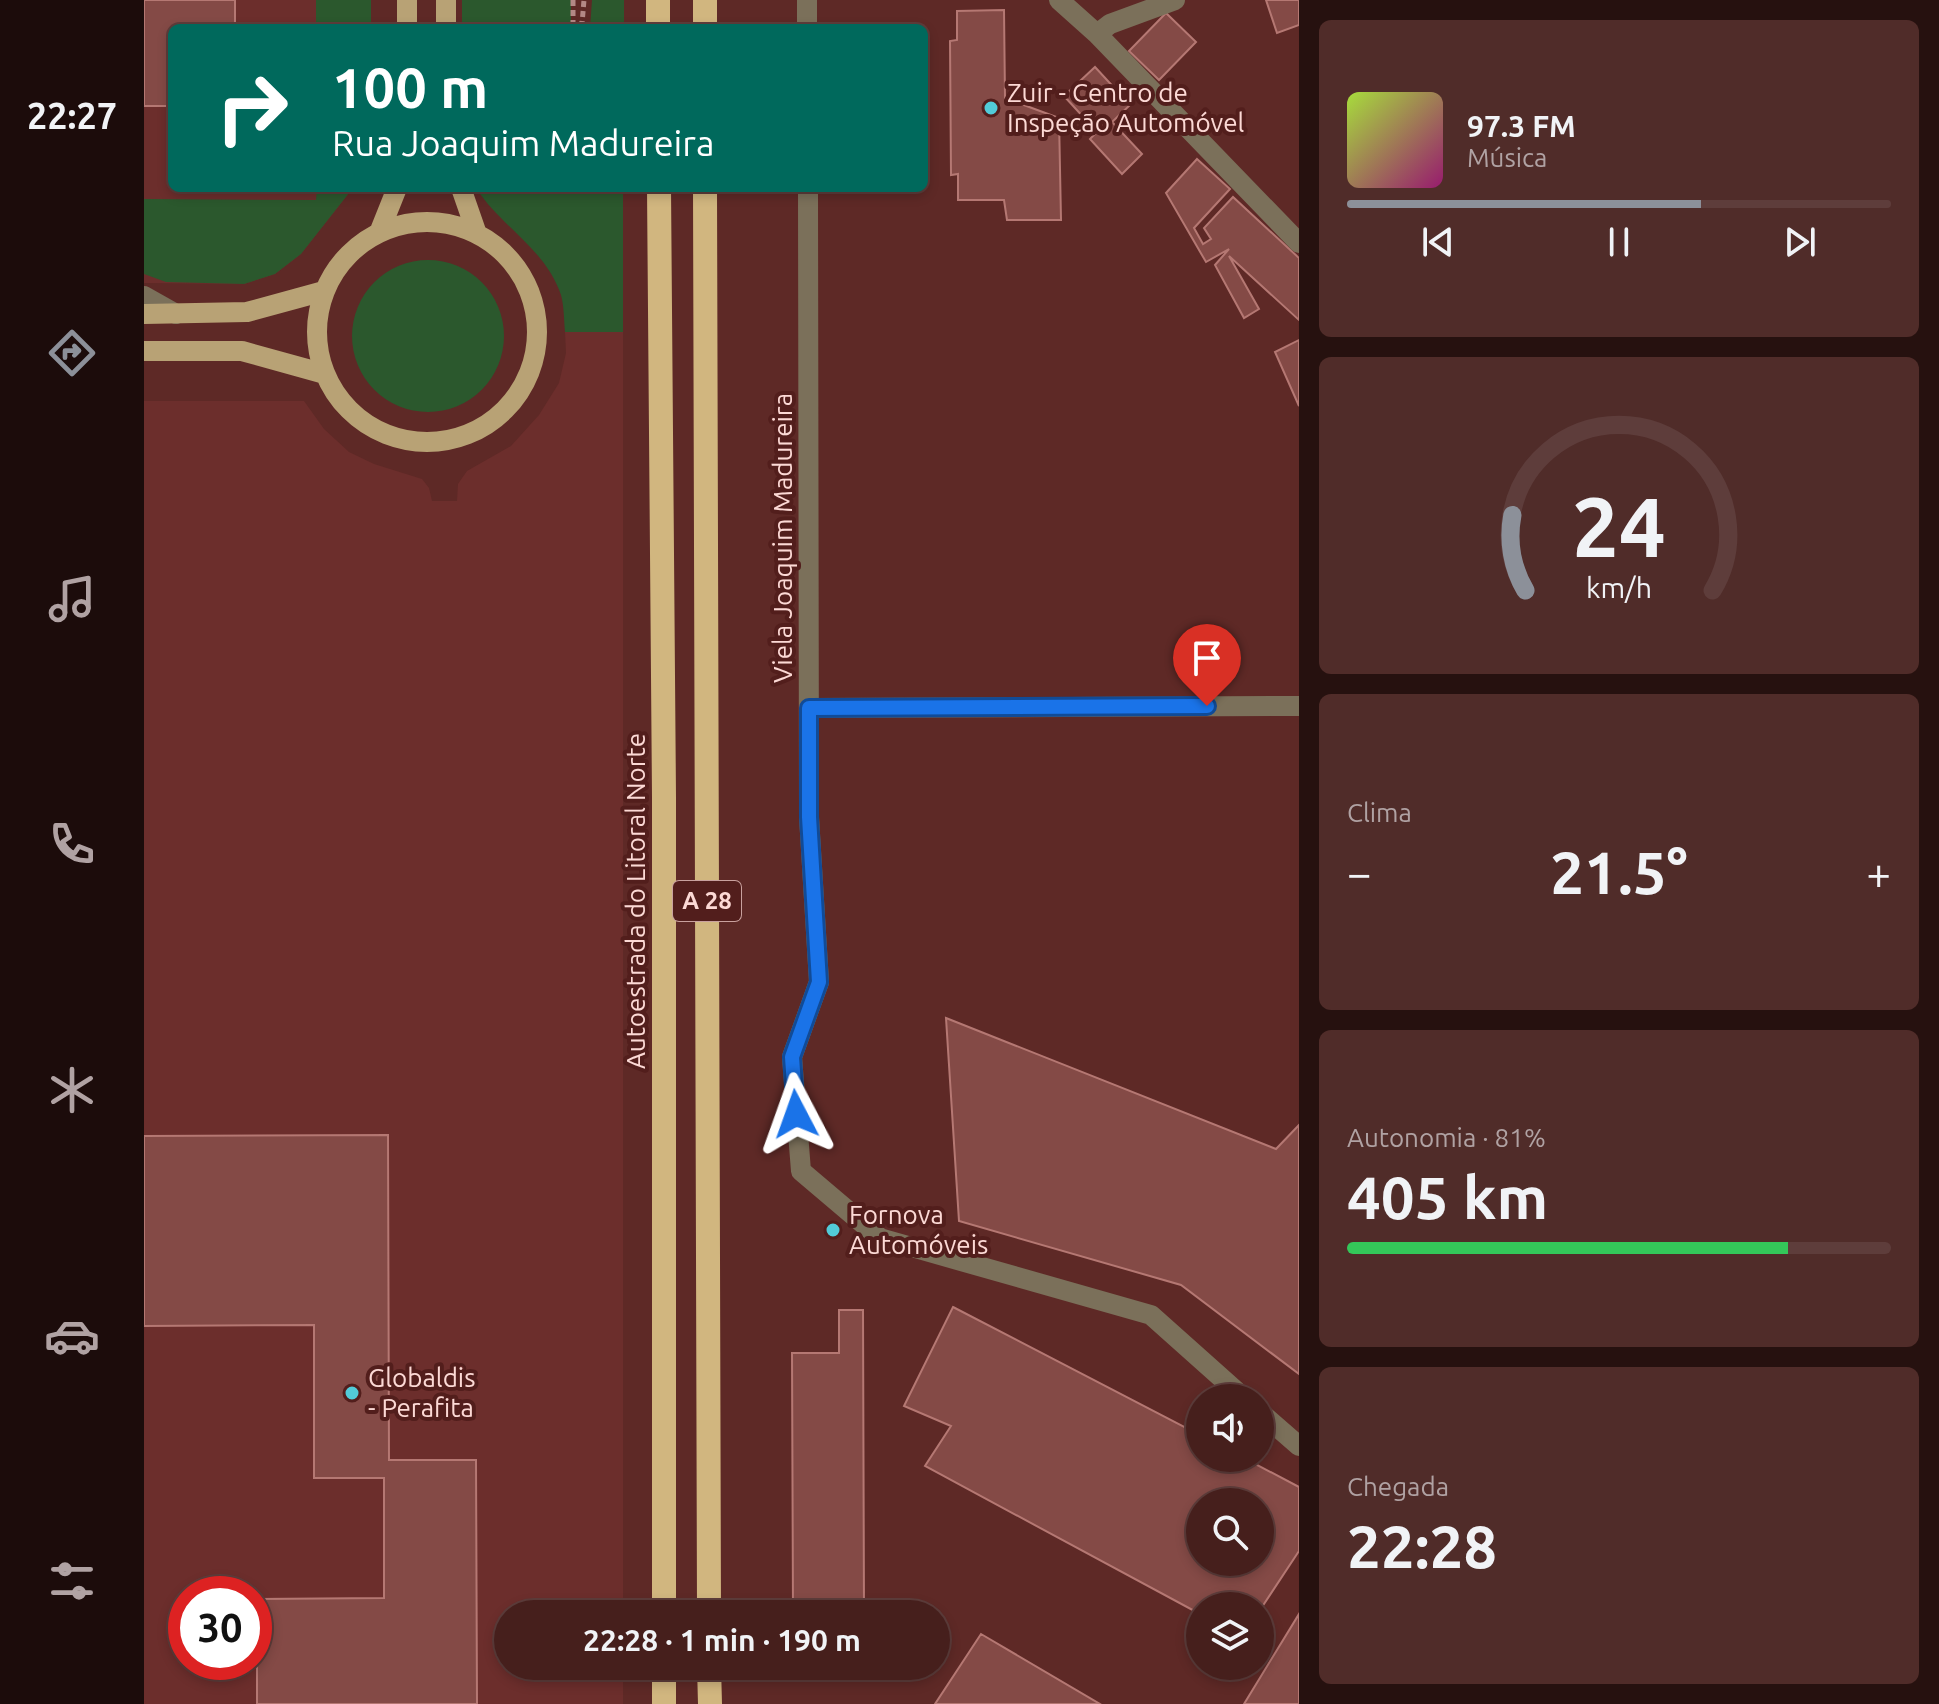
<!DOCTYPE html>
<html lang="pt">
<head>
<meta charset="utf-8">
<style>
	body { margin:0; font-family:Ubuntu,sans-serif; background:#502c29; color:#f1f3f6; height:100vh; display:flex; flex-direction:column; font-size:30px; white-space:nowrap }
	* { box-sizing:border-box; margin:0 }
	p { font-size:26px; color:#b0a2a3 }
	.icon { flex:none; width:44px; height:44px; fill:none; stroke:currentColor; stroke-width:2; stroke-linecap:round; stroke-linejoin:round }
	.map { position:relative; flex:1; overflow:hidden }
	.details { display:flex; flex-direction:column; gap:20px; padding:20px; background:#26110f; width:640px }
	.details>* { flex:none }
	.hud { position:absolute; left:24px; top:24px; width:760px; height:168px; border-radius:12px; box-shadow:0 4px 12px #0003,0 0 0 2px #5e3d3b; background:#00695c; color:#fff; overflow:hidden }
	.buttons { position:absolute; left:1042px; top:1384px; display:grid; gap:16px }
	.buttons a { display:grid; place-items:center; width:88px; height:88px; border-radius:50%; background:#461f1c; box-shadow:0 4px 12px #0003,0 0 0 2px #5e3d3b; font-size:40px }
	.speed { position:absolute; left:24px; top:1576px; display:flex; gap:16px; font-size:40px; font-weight:700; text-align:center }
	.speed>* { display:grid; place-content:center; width:104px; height:104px; border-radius:50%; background:#461f1c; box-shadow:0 4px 12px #0003,0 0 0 2px #5e3d3b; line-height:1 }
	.speed .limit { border:12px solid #d22; background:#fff; color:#111 }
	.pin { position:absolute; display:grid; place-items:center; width:68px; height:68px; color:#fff; margin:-82px -34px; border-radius:50% 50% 50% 0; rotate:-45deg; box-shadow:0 0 8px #0007 }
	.pin .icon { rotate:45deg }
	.me { position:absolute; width:88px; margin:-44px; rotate:356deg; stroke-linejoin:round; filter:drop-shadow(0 0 6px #0008) }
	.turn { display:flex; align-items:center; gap:28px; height:168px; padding:0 32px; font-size:36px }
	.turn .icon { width:104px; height:104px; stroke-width:2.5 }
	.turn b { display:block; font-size:56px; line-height:68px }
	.big { font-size:60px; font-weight:700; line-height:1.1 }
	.details .widget { flex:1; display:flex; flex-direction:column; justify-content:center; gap:12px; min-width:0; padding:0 28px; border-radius:12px; background:#502c29 }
	.details .dial { align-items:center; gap:0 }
	.dial svg { height:208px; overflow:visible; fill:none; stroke:#5e3d3b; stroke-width:7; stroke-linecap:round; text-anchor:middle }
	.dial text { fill:#f1f3f6; stroke:none }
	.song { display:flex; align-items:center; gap:24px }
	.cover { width:96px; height:96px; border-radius:12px; background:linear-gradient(135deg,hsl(80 70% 55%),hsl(320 70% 35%)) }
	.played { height:8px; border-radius:4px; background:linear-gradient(90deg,#8c9099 65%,#5e3d3b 65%) }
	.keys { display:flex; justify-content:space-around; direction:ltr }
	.heat { display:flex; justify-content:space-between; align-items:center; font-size:44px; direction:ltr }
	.charge { height:12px; border-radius:6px; background:linear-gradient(90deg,#34c759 81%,#5e3d3b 0) }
	.trip { position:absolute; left:350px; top:1600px; width:456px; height:80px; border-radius:40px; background:#461f1c; box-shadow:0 4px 12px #0003,0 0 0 2px #5e3d3b; font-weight:700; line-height:80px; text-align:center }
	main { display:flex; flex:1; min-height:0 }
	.menu { display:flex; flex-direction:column; width:144px; justify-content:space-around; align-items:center; background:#1c0c0b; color:#b0a2a3 }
	.menu .icon { width:56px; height:56px }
	.menu .on { color:#8c9099 }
	.menu b { font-size:36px; color:#f1f3f6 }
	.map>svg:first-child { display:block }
	.built { fill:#6c2e2c; fill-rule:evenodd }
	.green { fill:#2b582d }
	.building { fill:#844a46; stroke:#b57873; stroke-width:2; fill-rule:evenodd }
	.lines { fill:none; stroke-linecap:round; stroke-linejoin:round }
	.path { stroke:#b38885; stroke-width:5; stroke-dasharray:6 4; stroke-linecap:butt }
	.minor { stroke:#7b705a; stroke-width:20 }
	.major { stroke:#b8a275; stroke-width:20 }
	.highway { stroke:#d1b67f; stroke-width:24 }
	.route-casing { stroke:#114b97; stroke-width:20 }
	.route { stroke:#1a73e8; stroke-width:14 }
	.poi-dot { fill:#52cbd8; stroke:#521e1c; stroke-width:3 }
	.labels { text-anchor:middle; stroke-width:8; stroke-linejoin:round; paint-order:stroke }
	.shield { fill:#521e1c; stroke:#c9a19e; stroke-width:2 }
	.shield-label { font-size:24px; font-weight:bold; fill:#fcd9d5 }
	.poi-label { font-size:26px; fill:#fcd9d5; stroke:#521e1c; text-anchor:start }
	.street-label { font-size:26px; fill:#fcd9d5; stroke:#521e1c }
</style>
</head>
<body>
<main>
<nav class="menu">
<b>22:27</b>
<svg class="icon on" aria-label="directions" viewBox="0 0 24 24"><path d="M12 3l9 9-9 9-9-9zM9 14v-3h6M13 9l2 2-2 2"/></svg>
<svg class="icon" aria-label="music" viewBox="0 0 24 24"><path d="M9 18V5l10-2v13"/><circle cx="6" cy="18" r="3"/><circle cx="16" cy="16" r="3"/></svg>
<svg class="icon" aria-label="phone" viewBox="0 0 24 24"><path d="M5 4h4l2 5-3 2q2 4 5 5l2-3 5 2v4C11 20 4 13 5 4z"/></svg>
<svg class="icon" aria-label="climate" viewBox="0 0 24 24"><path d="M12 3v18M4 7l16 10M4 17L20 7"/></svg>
<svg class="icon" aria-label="car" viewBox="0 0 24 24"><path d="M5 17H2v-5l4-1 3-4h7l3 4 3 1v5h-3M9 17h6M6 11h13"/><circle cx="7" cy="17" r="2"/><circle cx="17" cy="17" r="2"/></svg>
<svg class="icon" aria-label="filters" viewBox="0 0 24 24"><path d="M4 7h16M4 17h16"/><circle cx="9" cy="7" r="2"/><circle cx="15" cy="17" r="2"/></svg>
</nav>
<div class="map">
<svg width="1155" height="1704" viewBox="0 0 1155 1704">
	<rect width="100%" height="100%" fill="#5e2926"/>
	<path class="built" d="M0,0H227V28H28V188H209L157,254L131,274L100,284L0,283Z
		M421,332H479V1614H364V1666H479V1704H0V401H160L180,429L205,452L230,464L278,479L285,488L288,501H313L314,484L323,471L367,446L395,415L415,383L422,353ZM42,1594H110V1662H42Z"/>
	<path class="green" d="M172,0H227V28H172Z
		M318,0H427V28H318Z
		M448,0H480V28H446Z
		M173,188H209L157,254L131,274L100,284L22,282L0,274V199L172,200Z
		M332,188H479V332H421C420,320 420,306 417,295C401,248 357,227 332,188Z
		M208 336a76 76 0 1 1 152 0a76 76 0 1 1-152 0Z"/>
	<path class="building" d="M0,0H91V28H28V106H0Z
		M1122,0H1155V25L1133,33Z
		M860,10L861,98L915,118L917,220H863L860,200H814V174L807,175L806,41L813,40V11Z
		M1022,13L1052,42L1015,80L985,51Z
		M951,67L986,105L968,122L998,154L978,174L946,139L953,132L920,96Z
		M1053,159L1086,189L1050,228L1059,244L1067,239L1060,228L1089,197L1155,258V320L1085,256L1115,309L1100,318L1071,265L1085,249L1062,262L1022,193Z
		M1155,340V406L1131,352Z
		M802,1018L1132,1149L1155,1125V1374L1037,1285L815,1221Z
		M244,1135L245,1460H332L333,1704H113V1599L240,1598V1478H170V1325L0,1326V1136Z
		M809,1307L1056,1435V1458H1100L1155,1487V1551L1116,1610V1606H1056V1614L781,1466L807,1426L760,1406ZM1056,1502H1116V1562H1056Z
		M695,1310H719L720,1614H649L648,1353H695Z
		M1155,1614V1704H1100Z
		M837,1634L956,1704H791Z
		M649,1666H720V1668H649Z"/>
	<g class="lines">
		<path class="path" d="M429,0V24H438L440,0"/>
		<path class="minor" d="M663,0V28
			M915,0L953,34L1155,243
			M953,34L966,24L1031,0
			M664,188L665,817L675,982L648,1057L657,1171L736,1238L1007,1315L1100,1398
			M0,296L32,314
			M665,708L1155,706
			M1116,1412L1155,1446"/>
		<path class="major" d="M263,0V28
			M302,0V28
			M317,188L333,234
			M173 332a110 110 0 1 1 220 0a110 110 0 1 1-220 0Z
			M235,233L253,188
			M0,314L103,312L180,291
			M0,351H98L181,374"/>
		<path class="highway" d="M514,0V28
			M561,0V28
			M515,188L520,797V1614
			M561,188L565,1614
			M565,1666L566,1704
			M520,1704V1666"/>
	</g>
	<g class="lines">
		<g class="route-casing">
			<path id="route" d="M652,1114L648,1057L675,982L665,817V708L1063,706"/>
		</g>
		<use href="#route" class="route"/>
	</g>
	<g class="poi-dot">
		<circle cx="847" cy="108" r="8"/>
		<circle cx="689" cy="1230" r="8"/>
		<circle cx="208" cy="1393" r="8"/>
	</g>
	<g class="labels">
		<rect class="shield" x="529" y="881" width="68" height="40" rx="6"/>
		<g class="shield-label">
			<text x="563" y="909">A 28</text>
		</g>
		<g class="poi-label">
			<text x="863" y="102">Zuir - Centro de<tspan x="863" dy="30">Inspeção Automóvel</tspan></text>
			<text x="705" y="1224">Fornova<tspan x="705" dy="30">Automóveis</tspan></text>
			<text x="224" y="1387">Globaldis<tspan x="224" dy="30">- Perafita</tspan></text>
		</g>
		<g class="street-label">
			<text transform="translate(639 538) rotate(-90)" y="9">Viela Joaquim Madureira</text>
			<text transform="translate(492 901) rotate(-90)" y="9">Autoestrada do Litoral Norte</text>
		</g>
	</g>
</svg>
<div class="buttons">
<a><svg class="icon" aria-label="sound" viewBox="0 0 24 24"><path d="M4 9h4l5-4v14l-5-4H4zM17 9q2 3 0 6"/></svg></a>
<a><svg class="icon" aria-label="search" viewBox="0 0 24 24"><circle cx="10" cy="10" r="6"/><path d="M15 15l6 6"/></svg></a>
<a><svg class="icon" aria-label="layers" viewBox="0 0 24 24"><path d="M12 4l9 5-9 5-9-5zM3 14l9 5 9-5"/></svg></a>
</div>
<div class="speed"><div class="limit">30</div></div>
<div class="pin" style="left:1063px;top:706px;background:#d93025"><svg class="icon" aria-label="arrive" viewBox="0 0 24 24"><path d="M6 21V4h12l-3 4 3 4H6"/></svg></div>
<svg class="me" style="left:652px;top:1114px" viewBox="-20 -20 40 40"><path d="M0-17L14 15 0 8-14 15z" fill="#1a73e8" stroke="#fff" stroke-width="4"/></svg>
<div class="trip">22:28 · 1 min · 190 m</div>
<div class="hud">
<div class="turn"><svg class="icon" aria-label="right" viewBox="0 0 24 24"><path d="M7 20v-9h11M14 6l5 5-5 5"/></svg><div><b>100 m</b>Rua Joaquim Madureira</div></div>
</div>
</div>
<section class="details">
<div class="widget">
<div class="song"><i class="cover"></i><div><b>97.3 FM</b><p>Música</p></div></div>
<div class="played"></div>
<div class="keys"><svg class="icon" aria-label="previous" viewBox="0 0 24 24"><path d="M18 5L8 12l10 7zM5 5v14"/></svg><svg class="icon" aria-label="pause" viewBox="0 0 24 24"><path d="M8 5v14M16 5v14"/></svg><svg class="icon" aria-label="next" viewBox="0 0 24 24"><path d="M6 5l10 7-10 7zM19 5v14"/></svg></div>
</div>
<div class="widget dial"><svg viewBox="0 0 100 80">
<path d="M14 69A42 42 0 1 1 86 69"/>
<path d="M14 69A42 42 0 0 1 9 40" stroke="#8c9099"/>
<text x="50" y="56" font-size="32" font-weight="700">24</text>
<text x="50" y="72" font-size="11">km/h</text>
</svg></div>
<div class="widget"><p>Clima</p>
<div class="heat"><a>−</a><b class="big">21.5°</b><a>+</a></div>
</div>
<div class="widget"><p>Autonomia · 81%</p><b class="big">405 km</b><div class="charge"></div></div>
<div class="widget"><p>Chegada</p><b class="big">22:28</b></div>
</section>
</main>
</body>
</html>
